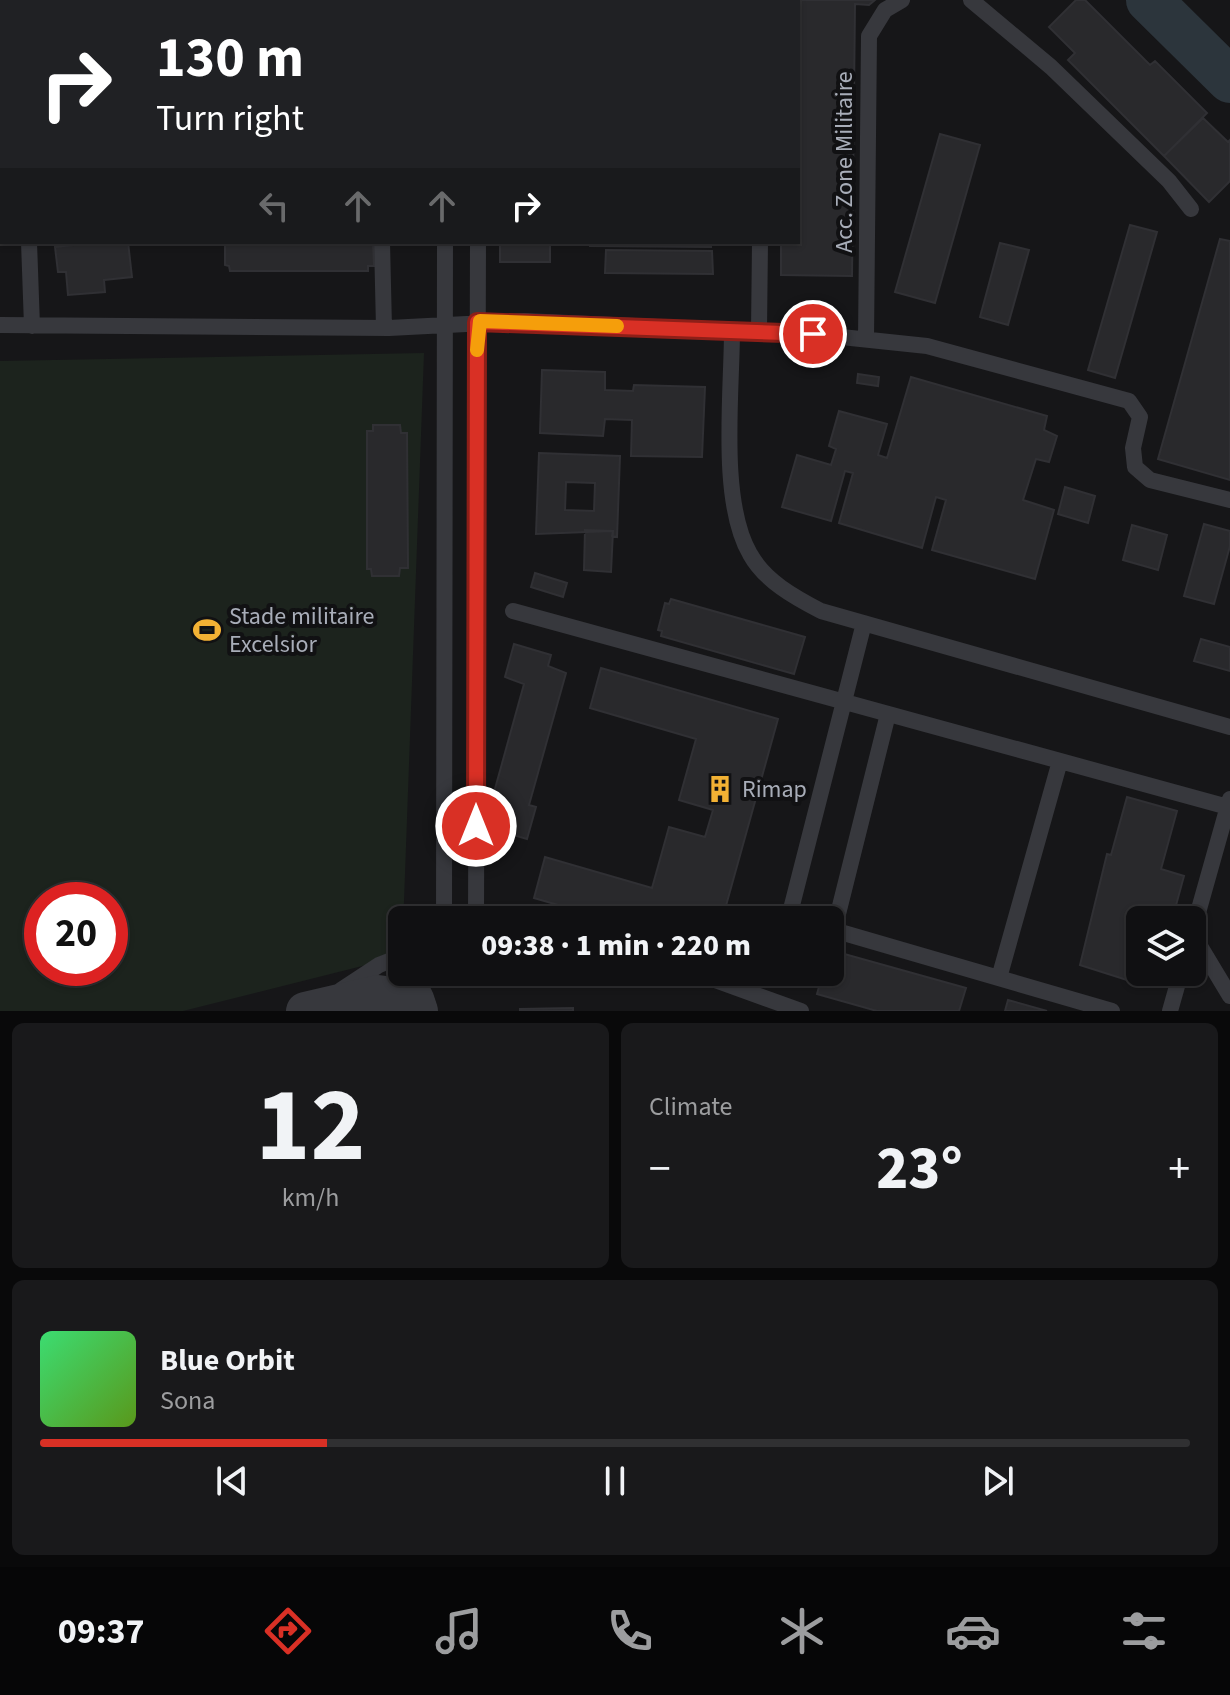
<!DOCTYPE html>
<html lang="en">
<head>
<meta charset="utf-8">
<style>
	body { margin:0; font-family:"Source Sans 3",sans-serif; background:#19191b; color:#f1f3f6; height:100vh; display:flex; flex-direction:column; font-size:30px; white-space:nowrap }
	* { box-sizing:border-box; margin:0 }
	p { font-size:26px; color:#9c9d9f }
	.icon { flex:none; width:44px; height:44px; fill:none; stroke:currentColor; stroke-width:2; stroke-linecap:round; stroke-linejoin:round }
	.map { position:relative; height:1011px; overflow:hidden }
	.drawer { display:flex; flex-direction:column; gap:12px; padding:12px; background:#09090a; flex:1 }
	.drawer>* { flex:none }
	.guide { position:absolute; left:0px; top:0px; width:800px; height:244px; box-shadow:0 2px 6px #0004,0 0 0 2px #303032; background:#202124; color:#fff; overflow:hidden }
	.controls { position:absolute; left:1126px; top:906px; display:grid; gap:16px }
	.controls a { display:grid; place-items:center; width:80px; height:80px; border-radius:12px; background:#101012; box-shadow:0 2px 6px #0004,0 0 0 2px #303032; font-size:40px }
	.speed { position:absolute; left:24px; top:882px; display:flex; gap:16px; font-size:40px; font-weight:700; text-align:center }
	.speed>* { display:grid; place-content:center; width:104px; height:104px; border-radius:50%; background:#101012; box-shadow:0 2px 6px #0004,0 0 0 2px #303032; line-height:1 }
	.speed .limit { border:12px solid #d22; background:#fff; color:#111 }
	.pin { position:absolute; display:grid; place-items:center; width:68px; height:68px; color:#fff; margin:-34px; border:4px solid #fff; border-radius:50%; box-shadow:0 2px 8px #0007 }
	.me { position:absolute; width:88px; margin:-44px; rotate:0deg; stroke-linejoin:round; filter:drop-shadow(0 0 6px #0008) }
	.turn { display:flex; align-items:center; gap:28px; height:168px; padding:0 24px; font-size:36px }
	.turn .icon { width:104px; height:104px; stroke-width:2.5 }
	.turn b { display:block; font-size:56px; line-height:68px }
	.lanes { display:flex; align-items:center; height:76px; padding:0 24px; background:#0003; justify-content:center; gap:40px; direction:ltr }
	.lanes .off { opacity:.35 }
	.big { font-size:60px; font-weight:800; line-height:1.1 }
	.drawer .widget { flex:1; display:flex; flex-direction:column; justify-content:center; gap:12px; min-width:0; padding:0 28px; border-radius:12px; background:#19191b }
	.drawer .dial { align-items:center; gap:0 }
	.dial b { font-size:104px; line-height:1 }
	.song { display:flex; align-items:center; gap:24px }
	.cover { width:96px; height:96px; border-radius:12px; background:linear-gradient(135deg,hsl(140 70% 55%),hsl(90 70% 35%)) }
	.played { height:8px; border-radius:4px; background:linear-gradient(90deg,#d93025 25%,#303032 25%) }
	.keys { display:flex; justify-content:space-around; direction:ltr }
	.heat { display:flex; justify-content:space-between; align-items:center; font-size:44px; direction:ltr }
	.drawer .tiles { flex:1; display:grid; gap:12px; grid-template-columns:1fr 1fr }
	.widget:last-child { grid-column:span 2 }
	.trip { position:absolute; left:388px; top:906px; width:456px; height:80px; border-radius:12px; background:#101012; box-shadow:0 2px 6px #0004,0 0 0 2px #303032; font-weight:800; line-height:80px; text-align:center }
	.tabs { display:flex; height:128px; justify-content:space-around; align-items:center; background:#060607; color:#9c9d9f }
	.tabs .icon { width:56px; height:56px }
	.tabs .selected { color:#d93025 }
	.tabs b { font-size:36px; color:#f1f3f6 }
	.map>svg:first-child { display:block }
	.green { fill:#1c231d; fill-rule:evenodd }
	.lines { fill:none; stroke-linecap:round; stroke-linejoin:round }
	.river { stroke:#2c353c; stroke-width:46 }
	.building { fill:#29292c; stroke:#303034; stroke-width:2; fill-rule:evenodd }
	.service { stroke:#37383d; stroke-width:16 }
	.tertiary { stroke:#37383d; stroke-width:38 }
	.route-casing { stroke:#8d1f18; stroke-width:20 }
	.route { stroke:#d93025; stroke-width:14 }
	.slow { stroke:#f59e0b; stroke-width:14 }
	.labels { text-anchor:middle; stroke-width:8; stroke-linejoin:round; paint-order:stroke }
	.street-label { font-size:24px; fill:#a8adb8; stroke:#111113 }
	.poi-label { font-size:24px; fill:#a8adb8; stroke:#111113; text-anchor:start }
</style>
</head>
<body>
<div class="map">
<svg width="1230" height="1011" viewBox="0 0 1230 1011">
	<rect width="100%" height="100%" fill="#161618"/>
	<path class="green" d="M424,353L402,956L183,1011H0V361ZM42,900H110V968H42Z"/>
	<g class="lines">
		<path class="river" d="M1149,0L1230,80"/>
	</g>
	<path class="building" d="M501,0H745V2Z
		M782,0H875L869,5L855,4L852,276L781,275V242H798V2Z
		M1076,0H1085L1150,65L1155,61L1207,113L1164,156L1068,60L1075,53L1049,27Z
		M1203,118L1228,142L1230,140V181L1209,202L1164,156Z
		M940,134L980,145L935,303L895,292Z
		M1130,225L1157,232L1115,378L1088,370Z
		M1220,239L1230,241V480L1158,459Z
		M101,242H128L132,277L104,280L105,292L68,295L66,272H58L55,247Z
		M225,242H373L374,266H368V271H230L229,266L225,265Z
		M500,242H550V262H500Z
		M590,242H711V247L590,246Z
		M1000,243L1029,250L1008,325L980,317Z
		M606,250L712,251L713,274L605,273Z
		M542,370L605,372V390L633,391L634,385L705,387L702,457L631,456L632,420L605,419L603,436L540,433Z
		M858,374L879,377L878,386L857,383Z
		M911,377L1047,416L1044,430L1057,436L1049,462L1036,459L1023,500L1054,510L1035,579L932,550L946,500L936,497L922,548L839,523L853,473L845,471L831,521L782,507L797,455L831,465L836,449L829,446L839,411L887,424L878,455L887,458Z
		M373,425H400L401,433H407L408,568H400L399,576H372L371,569H367V431H373Z
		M539,453L620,456L617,537L612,536L613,531L536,534ZM566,482L595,483L594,511L565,510Z
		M1065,487L1095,496L1088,523L1058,514Z
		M1204,524L1230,531V546L1214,604L1184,596Z
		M1132,525L1167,535L1158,570L1123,560Z
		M585,530L613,531L611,572L584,570Z
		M535,573L567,583L563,597L531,587Z
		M671,599L805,637L794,674L661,636L662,631L658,630L665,603L669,604Z
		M1201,639L1230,647V671L1194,661Z
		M514,644L551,655L548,666L566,673L529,805L536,807L527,839L492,829L500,799L493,796L524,684L505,677Z
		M601,668L778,719L722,920H610L534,898L545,857L652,888L669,827L705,837L713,810L679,800L696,739L590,708Z
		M1127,797L1177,811L1161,869L1184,876L1172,920H1140V947L1130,981L1080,965L1107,854L1111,855Z
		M830,950L966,988L959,1011H877L817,994L823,972H830Z
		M1008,1000L1047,1011H1005Z
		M573,1008V1011H520V1009Z"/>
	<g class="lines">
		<path class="service" d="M23,0L24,2
			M246,0V2
			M297,0V2
			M971,0L1051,67L1169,181L1191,209
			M445,2V0
			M478,2V0
			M762,2V0
			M0,129H2
			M0,201H2
			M29,242L32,326
			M382,242L384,328
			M0,325L389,328L524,321L813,334L927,346L1129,401L1140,417L1133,448L1135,467L1150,480L1230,500
			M732,330C732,392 719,501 750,554C765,581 794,597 821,611L1230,727
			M759,331L760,242
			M866,339L869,36L885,10L902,0
			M513,611L1228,807
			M789,917L864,623
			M444,920L445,242
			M476,920L478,242
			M830,929L1112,1011
			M834,930L888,714
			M1192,933L1230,996
			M1192,934L1230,799
			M693,972L801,1011
			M999,978L1060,761
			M341,990L379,965L402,956
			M746,991L751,972
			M1170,1011L1181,972"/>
		<path class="tertiary" d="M305,1011L378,994L415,999L419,1011"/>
	</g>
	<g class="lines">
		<g class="route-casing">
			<path id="route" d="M476,826L477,322L813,334"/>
		</g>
		<use href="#route" class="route"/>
		<path class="slow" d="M477,350L480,321L617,326"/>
	</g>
	<defs>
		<g id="stadium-bare" transform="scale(2.16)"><path d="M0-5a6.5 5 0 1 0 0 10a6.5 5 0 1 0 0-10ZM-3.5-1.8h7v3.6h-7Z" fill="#f2b134" stroke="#111113" stroke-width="2.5" paint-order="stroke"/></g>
		<g id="building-bare" transform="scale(2.16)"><path d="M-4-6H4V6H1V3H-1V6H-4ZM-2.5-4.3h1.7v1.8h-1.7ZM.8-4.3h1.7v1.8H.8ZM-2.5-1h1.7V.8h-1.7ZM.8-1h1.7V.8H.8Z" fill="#f2b134" stroke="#111113" stroke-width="2.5" paint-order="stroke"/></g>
	</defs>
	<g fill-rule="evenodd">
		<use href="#stadium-bare" x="207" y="630"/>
		<use href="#building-bare" x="720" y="789"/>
	</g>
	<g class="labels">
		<g class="street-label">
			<text transform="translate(844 162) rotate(-90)" y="8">Acc. Zone Militaire</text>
		</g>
		<g class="poi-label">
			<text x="229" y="624">Stade militaire<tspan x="229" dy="28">Excelsior</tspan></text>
			<text x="742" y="797">Rimap</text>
		</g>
	</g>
</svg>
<div class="controls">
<a><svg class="icon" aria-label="layers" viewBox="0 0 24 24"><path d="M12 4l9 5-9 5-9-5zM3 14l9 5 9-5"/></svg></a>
</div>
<div class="speed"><div class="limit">20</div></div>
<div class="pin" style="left:813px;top:334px;background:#d93025"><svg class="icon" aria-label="arrive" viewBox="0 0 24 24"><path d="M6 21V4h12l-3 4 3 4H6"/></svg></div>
<svg class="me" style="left:476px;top:826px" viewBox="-20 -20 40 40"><circle r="17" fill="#d93025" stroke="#fff" stroke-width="3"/><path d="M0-11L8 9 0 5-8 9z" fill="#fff"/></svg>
<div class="trip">09:38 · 1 min · 220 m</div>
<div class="guide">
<div class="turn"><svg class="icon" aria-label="right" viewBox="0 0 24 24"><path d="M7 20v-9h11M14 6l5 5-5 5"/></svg><div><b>130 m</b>Turn right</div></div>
<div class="lanes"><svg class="icon off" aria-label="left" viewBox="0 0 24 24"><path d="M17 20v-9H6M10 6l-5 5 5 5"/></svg><svg class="icon off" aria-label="ahead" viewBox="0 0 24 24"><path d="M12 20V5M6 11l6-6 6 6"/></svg><svg class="icon off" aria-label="ahead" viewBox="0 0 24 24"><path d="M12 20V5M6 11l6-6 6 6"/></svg><svg class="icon" aria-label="right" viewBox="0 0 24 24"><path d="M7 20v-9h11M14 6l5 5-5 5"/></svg></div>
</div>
</div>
<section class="drawer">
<div class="tiles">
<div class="widget dial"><b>12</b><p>km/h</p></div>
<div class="widget"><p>Climate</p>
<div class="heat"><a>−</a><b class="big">23°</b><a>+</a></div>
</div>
<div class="widget">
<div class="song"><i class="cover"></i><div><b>Blue Orbit</b><p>Sona</p></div></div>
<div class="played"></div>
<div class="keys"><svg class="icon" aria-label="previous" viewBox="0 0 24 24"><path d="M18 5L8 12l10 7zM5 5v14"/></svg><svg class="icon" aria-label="pause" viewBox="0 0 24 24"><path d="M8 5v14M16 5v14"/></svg><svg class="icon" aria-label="next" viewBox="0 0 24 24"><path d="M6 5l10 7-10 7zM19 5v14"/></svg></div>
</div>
</div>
</section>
<nav class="tabs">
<b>09:37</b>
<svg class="icon selected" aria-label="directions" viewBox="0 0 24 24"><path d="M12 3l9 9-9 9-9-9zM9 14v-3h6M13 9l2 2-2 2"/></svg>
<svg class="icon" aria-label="music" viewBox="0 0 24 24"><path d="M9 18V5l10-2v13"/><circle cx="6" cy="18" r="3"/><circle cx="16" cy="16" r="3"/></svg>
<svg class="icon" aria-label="phone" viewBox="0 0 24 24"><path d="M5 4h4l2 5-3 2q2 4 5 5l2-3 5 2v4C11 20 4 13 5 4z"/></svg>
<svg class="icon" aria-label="climate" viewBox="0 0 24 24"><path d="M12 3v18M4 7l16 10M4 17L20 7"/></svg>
<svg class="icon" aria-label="car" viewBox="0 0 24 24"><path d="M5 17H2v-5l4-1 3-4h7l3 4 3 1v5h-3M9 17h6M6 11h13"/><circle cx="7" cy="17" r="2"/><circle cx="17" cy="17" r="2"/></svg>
<svg class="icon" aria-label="filters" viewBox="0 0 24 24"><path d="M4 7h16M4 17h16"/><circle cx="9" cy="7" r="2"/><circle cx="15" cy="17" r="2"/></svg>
</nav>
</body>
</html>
